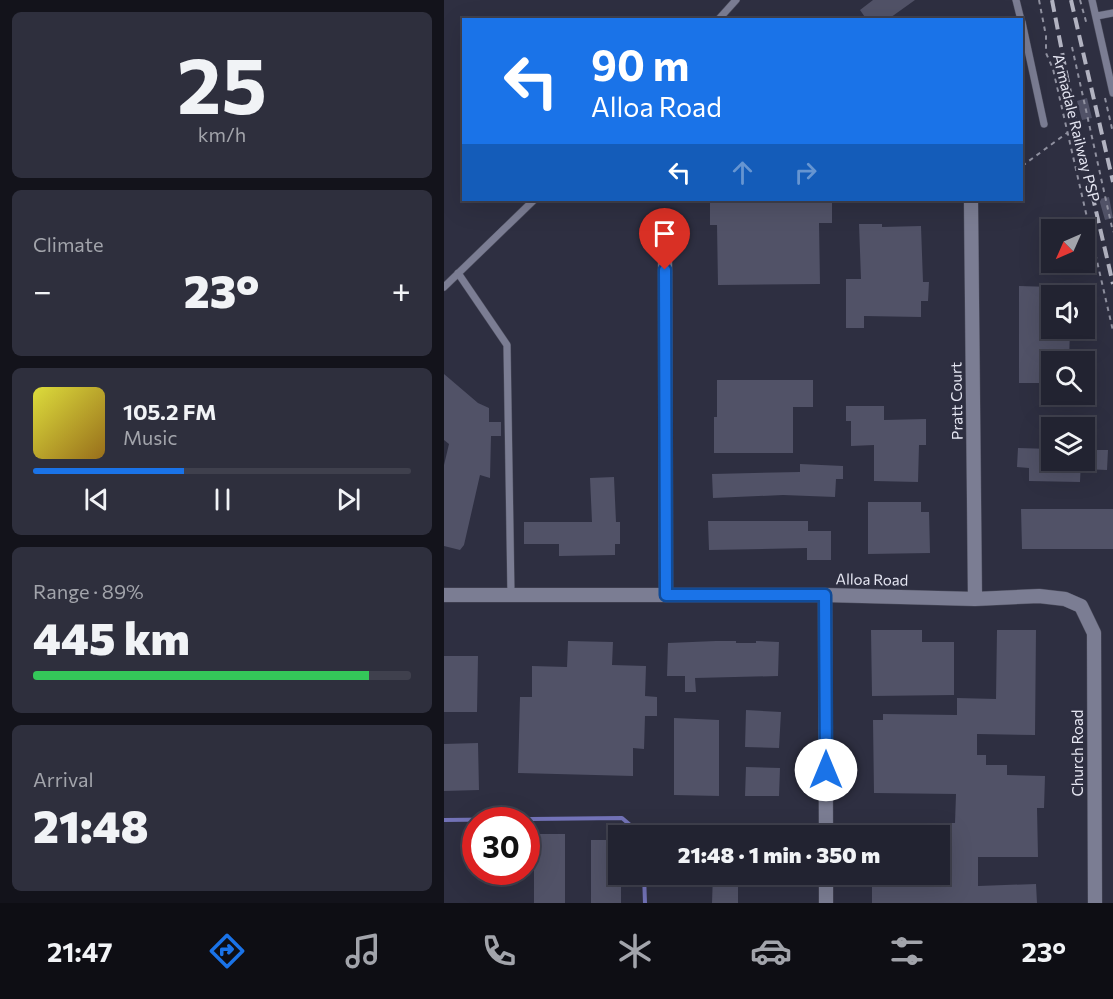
<!DOCTYPE html>
<html lang="en">
<head>
<meta charset="utf-8">
<style>
	body { margin:0; font-family:Commissioner,sans-serif; background:#2e2f3d; color:#f1f3f6; height:100vh; display:flex; flex-direction:column; font-size:22px; white-space:nowrap }
	* { box-sizing:border-box; margin:0 }
	p { font-size:20px; color:#a2a4ab }
	.icon { flex:none; width:33px; height:33px; fill:none; stroke:currentColor; stroke-width:2; stroke-linecap:round; stroke-linejoin:round }
	.map { position:relative; flex:1; overflow:hidden }
	.sheet { display:flex; flex-direction:column; gap:12px; padding:12px; background:#13131b; width:444px }
	.sheet>* { flex:none }
	.banner { position:absolute; left:18px; top:18px; width:561px; height:183px; border-radius:0px; box-shadow:0 6px 24px #0002,0 0 0 2px #3f404d; background:#1a73e8; color:#fff; overflow:hidden }
	.needle { width:39px; rotate:225deg }
	.tools { position:absolute; left:597px; top:219px; display:grid; gap:12px }
	.tools a { display:grid; place-items:center; width:54px; height:54px; border-radius:0px; background:#222331; box-shadow:0 6px 24px #0002,0 0 0 2px #3f404d; font-size:30px }
	.speed { position:absolute; left:18px; top:807px; display:flex; gap:12px; font-size:30px; font-weight:700; text-align:center }
	.speed>* { display:grid; place-content:center; width:78px; height:78px; border-radius:50%; background:#222331; box-shadow:0 6px 24px #0002,0 0 0 2px #3f404d; line-height:1 }
	.speed .limit { border:9px solid #d22; background:#fff; color:#111 }
	.pin { position:absolute; display:grid; place-items:center; width:51px; height:51px; color:#fff; margin:-62px -26px; border-radius:50% 50% 50% 0; rotate:-45deg; box-shadow:0 0 6px #0007 }
	.pin .icon { rotate:45deg }
	.me { position:absolute; width:66px; margin:-33px; rotate:0deg; stroke-linejoin:round; filter:drop-shadow(0 0 4px #0008) }
	.turn { display:flex; align-items:center; gap:21px; height:126px; padding:0 30px; font-size:27px }
	.turn .icon { width:78px; height:78px; stroke-width:2.5 }
	.turn b { display:block; font-size:42px; line-height:51px }
	.lanes { display:flex; align-items:center; height:57px; padding:0 30px; background:#0003; justify-content:center; gap:30px; direction:ltr }
	.lanes .off { opacity:.35 }
	.big { font-size:45px; font-weight:800; line-height:1.1 }
	.sheet .tile { flex:1; display:flex; flex-direction:column; justify-content:center; gap:9px; min-width:0; padding:0 21px; border-radius:9px; background:#2e2f3d }
	.sheet .dial { align-items:center; gap:0 }
	.dial b { font-size:78px; line-height:1 }
	.song { display:flex; align-items:center; gap:18px }
	.cover { width:72px; height:72px; border-radius:9px; background:linear-gradient(135deg,hsl(60 70% 55%),hsl(40 70% 35%)) }
	.played { height:6px; border-radius:3px; background:linear-gradient(90deg,#1a73e8 40%,#3f404d 40%) }
	.keys { display:flex; justify-content:space-around; direction:ltr }
	.heat { display:flex; justify-content:space-between; align-items:center; font-size:33px; direction:ltr }
	.charge { height:9px; border-radius:4px; background:linear-gradient(90deg,#34c759 89%,#3f404d 0) }
	.trip { position:absolute; left:164px; top:825px; width:342px; height:60px; border-radius:0px; background:#222331; box-shadow:0 6px 24px #0002,0 0 0 2px #3f404d; font-weight:800; line-height:60px; text-align:center }
	.tabs { display:flex; height:96px; justify-content:space-around; align-items:center; background:#0e0e14; color:#a2a4ab }
	.tabs .icon { width:42px; height:42px }
	.tabs .selected { color:#1a73e8 }
	.tabs b { font-size:27px; color:#f1f3f6 }
	main { display:flex; flex:1; min-height:0 }
	.map>svg:first-child { display:block }
	.lines { fill:none; stroke-linecap:round; stroke-linejoin:round }
	.stream { stroke:#7373b8; stroke-width:4 }
	.building { fill:#515267 }
	.service-casing { stroke:#4c4d5d; stroke-width:8 }
	.minor-casing { stroke:#4c4d5d; stroke-width:15 }
	.path { stroke:#9091a0; stroke-width:2; stroke-dasharray:4.5 4.5; stroke-linecap:butt }
	.service { stroke:#7b7d93; stroke-width:7 }
	.minor { stroke:#7b7d93; stroke-width:14 }
	.rail { stroke:#b2b3c1; stroke-width:4; stroke-dasharray:12 6; stroke-linecap:butt }
	.route-casing { stroke:#114b97; stroke-width:15 }
	.route { stroke:#1a73e8; stroke-width:10 }
	.labels { text-anchor:middle; stroke-width:4.5; stroke-linejoin:round; paint-order:stroke }
	.street-label { font-size:15px; fill:#e5e6f2; stroke:#2e2f41 }
</style>
</head>
<body>
<main>
<section class="sheet">
<div class="tile dial"><b>25</b><p>km/h</p></div>
<div class="tile"><p>Climate</p>
<div class="heat"><a>−</a><b class="big">23°</b><a>+</a></div>
</div>
<div class="tile">
<div class="song"><i class="cover"></i><div><b>105.2 FM</b><p>Music</p></div></div>
<div class="played"></div>
<div class="keys"><svg class="icon" aria-label="previous" viewBox="0 0 24 24"><path d="M18 5L8 12l10 7zM5 5v14"/></svg><svg class="icon" aria-label="pause" viewBox="0 0 24 24"><path d="M8 5v14M16 5v14"/></svg><svg class="icon" aria-label="next" viewBox="0 0 24 24"><path d="M6 5l10 7-10 7zM19 5v14"/></svg></div>
</div>
<div class="tile"><p>Range · 89%</p><b class="big">445 km</b><div class="charge"></div></div>
<div class="tile"><p>Arrival</p><b class="big">21:48</b></div>
</section>
<div class="map">
<svg width="669" height="903" viewBox="0 0 669 903">
	<rect width="100%" height="100%" fill="#2e2f41"/>
	<g class="lines">
		<path class="stream" d="M0,820L178,818L199,836
			M200,874L201,903"/>
	</g>
	<path class="building" d="M429,0H471L443,20H423L416,10Z
		M643,98L648,118L638,120L633,101Z
		M665,197L669,218L661,220L655,199Z
		M266,200H388V223H375L376,284L274,285L273,225H266Z
		M415,224H438V227L477,226L479,282H485L484,301H477V317L420,316V328H402V279H417Z
		M575,286L608,287V328H626L625,362H608V383H575Z
		M0,374L34,403L45,408V422H57V436H47L46,478L36,475L20,545L16,550L0,546V465L5,444L0,440Z
		M273,380H369V407H349V453H270V417H273Z
		M402,406H440V420L482,419V445H475L474,482L430,481V445L407,446V421H402Z
		M574,448L608,449V460H637L636,482L585,481V468L573,467Z
		M640,450H664L663,470L640,469Z
		M356,464L399,466V479H392L391,497L339,495L269,498L268,474L356,472Z
		M170,477L172,522H176V544H171V555L115,556V544H80V522H148L146,478Z
		M424,502H477V512H485L486,553L424,554Z
		M577,509H669V549H578Z
		M264,521H364V531H387V560H363V548L265,550Z
		M427,630H478V642H510V695L428,696Z
		M553,630H592L591,735L533,734V755H542V765H563V775L601,776L600,808H593L594,857H534V886L592,884L593,903H428V874H495V836H486V823H511L512,794L430,793L429,720H439V714L513,715V698L552,699Z
		M124,641L169,642L168,665L202,666L201,696L213,697V716H201L200,749L189,748V776L74,773L76,697H88V666L123,667Z
		M272,641H292V643H312V641L335,642L334,676L251,678L252,692H241V676H223L224,643Z
		M0,656H34L33,712H0Z
		M302,710L337,712L335,748L301,747Z
		M230,718L275,720V796L230,795Z
		M34,743L35,790L0,791V744Z
		M302,767L336,768L335,796H301Z
		M90,834H121V903H90Z
		M147,840H174V874H177V903H147Z
		M269,874H294V903H268Z"/>
	<g class="lines">
		<g class="service-casing">
			<path id="service" d="M572,0L577,20
				M648,0L669,93
				M653,16L669,13
				M274,20L292,0
				M578,22L600,124
				M14,273L63,345L67,595
				M0,287L90,200"/>
		</g>
		<g class="minor-casing">
			<path id="minor" d="M527,202L531,599
				M221,247L222,595
				M0,595H381L531,599L595,596L621,599L637,606L650,633L651,903
				M381,595L382,836
				M382,874V903"/>
		</g>
		<path class="path" d="M595,0L602,36V53L609,69L669,331
			M636,0L643,25
			M628,47L669,232
			M661,98L669,133
			M578,166L623,133"/>
		<use href="#service" class="service"/>
		<use href="#minor" class="minor"/>
		<path class="rail" d="M608,0L633,129L669,284
			M627,0L669,182"/>
	</g>
	<g class="lines">
		<g class="route-casing">
			<path id="route" d="M221,270L222,595H381L382,770"/>
		</g>
		<use href="#route" class="route"/>
	</g>
	<g class="labels">
		<g class="street-label">
			<text transform="translate(632 128) rotate(76)" y="5">Armadale Railway PSP</text>
			<text transform="translate(513 401) rotate(-91)" y="5">Pratt Court</text>
			<text transform="translate(428 580) rotate(1)" y="5">Alloa Road</text>
			<text transform="translate(634 753) rotate(-90)" y="5">Church Road</text>
		</g>
	</g>
</svg>
<div class="tools">
<a><svg class="needle" viewBox="-14 -14 28 28"><path d="M0-13l5 13h-10z" fill="#e53935"/><path d="M0 13l5-13h-10z" fill="#a2a4ab"/></svg></a>
<a><svg class="icon" aria-label="sound" viewBox="0 0 24 24"><path d="M4 9h4l5-4v14l-5-4H4zM17 9q2 3 0 6"/></svg></a>
<a><svg class="icon" aria-label="search" viewBox="0 0 24 24"><circle cx="10" cy="10" r="6"/><path d="M15 15l6 6"/></svg></a>
<a><svg class="icon" aria-label="layers" viewBox="0 0 24 24"><path d="M12 4l9 5-9 5-9-5zM3 14l9 5 9-5"/></svg></a>
</div>
<div class="speed"><div class="limit">30</div></div>
<div class="pin" style="left:221px;top:270px;background:#d93025"><svg class="icon" aria-label="arrive" viewBox="0 0 24 24"><path d="M6 21V4h12l-3 4 3 4H6"/></svg></div>
<svg class="me" style="left:382px;top:770px" viewBox="-20 -20 40 40"><circle r="19" fill="#fff"/><path d="M0-13L10 11 0 6-10 11z" fill="#1a73e8"/></svg>
<div class="trip">21:48 · 1 min · 350 m</div>
<div class="banner">
<div class="turn"><svg class="icon" aria-label="left" viewBox="0 0 24 24"><path d="M17 20v-9H6M10 6l-5 5 5 5"/></svg><div><b>90 m</b>Alloa Road</div></div>
<div class="lanes"><svg class="icon" aria-label="left" viewBox="0 0 24 24"><path d="M17 20v-9H6M10 6l-5 5 5 5"/></svg><svg class="icon off" aria-label="ahead" viewBox="0 0 24 24"><path d="M12 20V5M6 11l6-6 6 6"/></svg><svg class="icon off" aria-label="right" viewBox="0 0 24 24"><path d="M7 20v-9h11M14 6l5 5-5 5"/></svg></div>
</div>
</div>
</main>
<nav class="tabs">
<b>21:47</b>
<svg class="icon selected" aria-label="directions" viewBox="0 0 24 24"><path d="M12 3l9 9-9 9-9-9zM9 14v-3h6M13 9l2 2-2 2"/></svg>
<svg class="icon" aria-label="music" viewBox="0 0 24 24"><path d="M9 18V5l10-2v13"/><circle cx="6" cy="18" r="3"/><circle cx="16" cy="16" r="3"/></svg>
<svg class="icon" aria-label="phone" viewBox="0 0 24 24"><path d="M5 4h4l2 5-3 2q2 4 5 5l2-3 5 2v4C11 20 4 13 5 4z"/></svg>
<svg class="icon" aria-label="climate" viewBox="0 0 24 24"><path d="M12 3v18M4 7l16 10M4 17L20 7"/></svg>
<svg class="icon" aria-label="car" viewBox="0 0 24 24"><path d="M5 17H2v-5l4-1 3-4h7l3 4 3 1v5h-3M9 17h6M6 11h13"/><circle cx="7" cy="17" r="2"/><circle cx="17" cy="17" r="2"/></svg>
<svg class="icon" aria-label="filters" viewBox="0 0 24 24"><path d="M4 7h16M4 17h16"/><circle cx="9" cy="7" r="2"/><circle cx="15" cy="17" r="2"/></svg>
<b>23°</b>
</nav>
</body>
</html>
